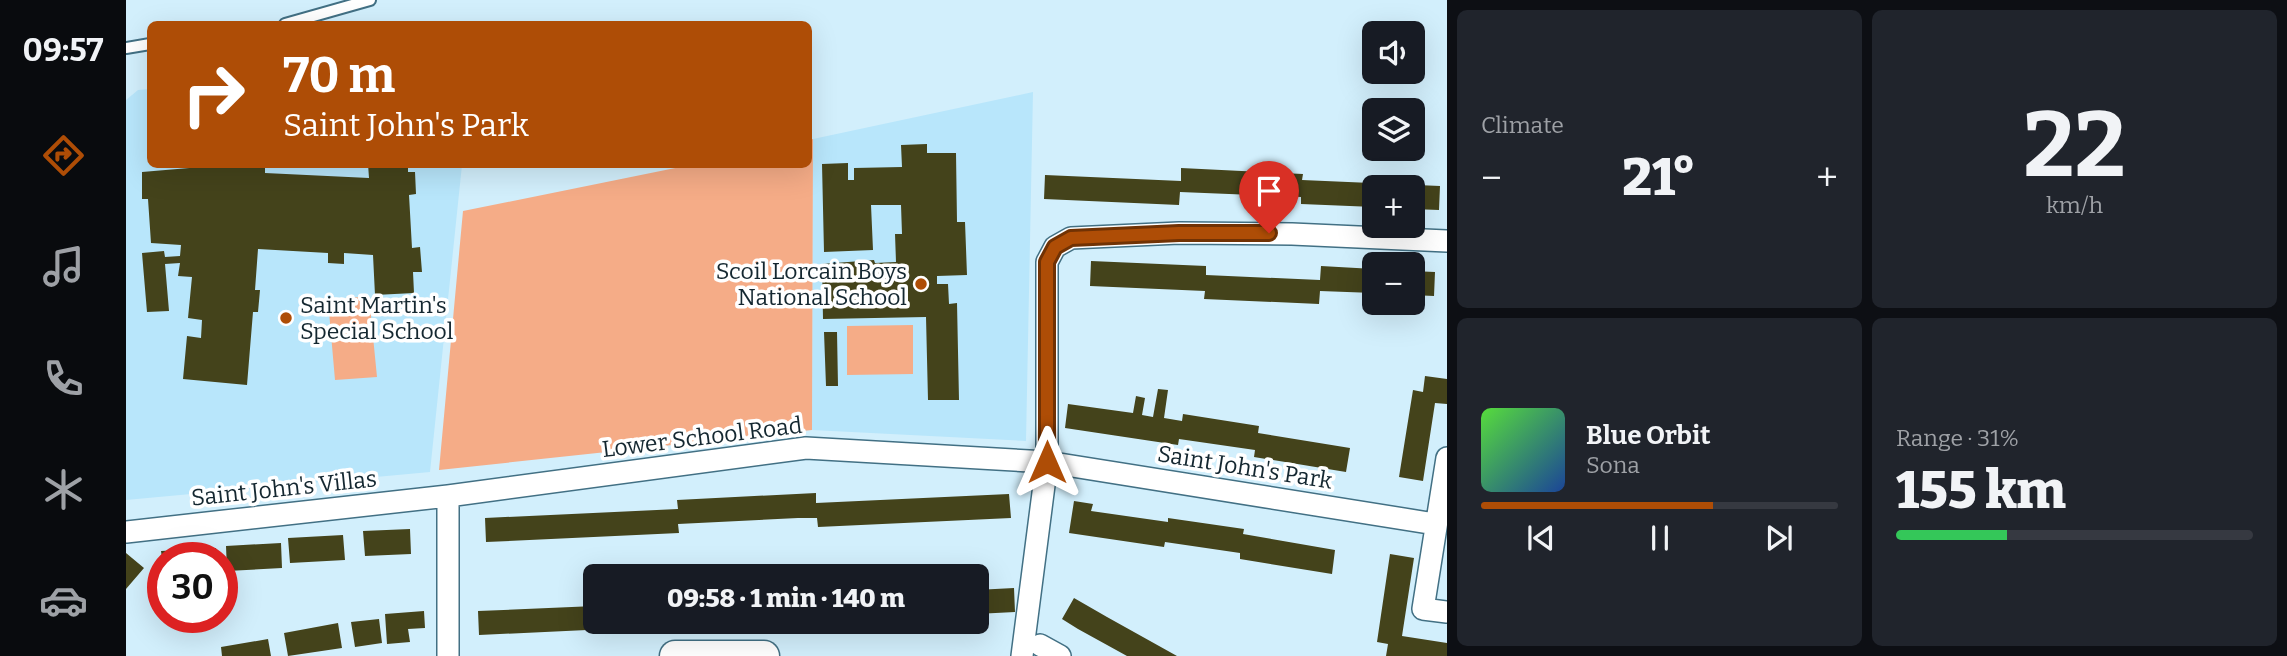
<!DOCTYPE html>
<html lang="en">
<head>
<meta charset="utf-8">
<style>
	body { margin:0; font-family:Bitter,serif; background:#20242c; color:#f1f3f6; height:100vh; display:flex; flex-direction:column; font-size:26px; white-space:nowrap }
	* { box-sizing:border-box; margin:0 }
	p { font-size:23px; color:#9ea1a6 }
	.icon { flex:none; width:38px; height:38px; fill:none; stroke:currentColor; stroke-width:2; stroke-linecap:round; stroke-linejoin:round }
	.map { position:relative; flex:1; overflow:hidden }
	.side { display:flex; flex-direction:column; gap:10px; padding:10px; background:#0d0f14; width:840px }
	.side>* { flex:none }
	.hud { position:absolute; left:21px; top:21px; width:665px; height:147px; border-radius:10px; box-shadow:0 7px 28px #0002; background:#ae4d06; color:#fff; overflow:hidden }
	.controls { position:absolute; left:1236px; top:21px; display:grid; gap:14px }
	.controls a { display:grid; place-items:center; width:63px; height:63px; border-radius:10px; background:#171b24; box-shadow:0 7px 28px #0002; font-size:35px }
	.speed { position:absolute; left:21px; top:542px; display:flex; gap:14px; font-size:35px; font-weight:700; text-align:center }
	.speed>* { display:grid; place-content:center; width:91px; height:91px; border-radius:50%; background:#171b24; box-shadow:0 7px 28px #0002; line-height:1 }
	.speed .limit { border:10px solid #d22; background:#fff; color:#111 }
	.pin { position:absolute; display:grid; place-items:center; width:60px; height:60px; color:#fff; margin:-72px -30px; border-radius:50% 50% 50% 0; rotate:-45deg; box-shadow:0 0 7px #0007 }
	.pin .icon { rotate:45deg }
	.me { position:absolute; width:77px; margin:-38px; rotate:0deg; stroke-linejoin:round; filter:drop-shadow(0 0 5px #0008) }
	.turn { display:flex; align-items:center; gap:24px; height:147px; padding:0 21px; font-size:32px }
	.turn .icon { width:91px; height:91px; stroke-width:2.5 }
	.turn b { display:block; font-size:49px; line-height:60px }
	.big { font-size:52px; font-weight:800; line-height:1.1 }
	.side .tile { flex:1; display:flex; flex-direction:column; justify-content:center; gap:10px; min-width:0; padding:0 24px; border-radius:10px; background:#20242c }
	.side .dial { align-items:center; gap:0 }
	.dial b { font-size:91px; line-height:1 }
	.song { display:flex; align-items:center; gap:21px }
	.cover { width:84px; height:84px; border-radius:10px; background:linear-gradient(135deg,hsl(110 70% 55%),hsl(220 70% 35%)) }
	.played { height:7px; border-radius:4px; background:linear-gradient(90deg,#ae4d06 65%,#363941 65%) }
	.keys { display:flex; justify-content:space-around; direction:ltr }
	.heat { display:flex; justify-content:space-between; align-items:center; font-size:38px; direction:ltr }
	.charge { height:10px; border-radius:5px; background:linear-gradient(90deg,#34c759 31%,#363941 0) }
	.side .tiles { flex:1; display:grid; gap:10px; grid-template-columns:repeat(2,1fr) }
	.trip { position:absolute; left:457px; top:564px; width:406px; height:70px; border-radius:10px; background:#171b24; box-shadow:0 7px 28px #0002; font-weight:800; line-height:70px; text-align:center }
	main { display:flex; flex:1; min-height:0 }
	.tab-bar { display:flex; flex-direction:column; width:126px; justify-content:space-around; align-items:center; background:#090b0e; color:#9ea1a6 }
	.tab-bar .icon { width:49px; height:49px }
	.tab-bar .current { color:#ae4d06 }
	.tab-bar b { font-size:32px; color:#f1f3f6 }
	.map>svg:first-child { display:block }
	.built { fill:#b8e6fb }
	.green { fill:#f5ac87 }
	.building { fill:#44431b }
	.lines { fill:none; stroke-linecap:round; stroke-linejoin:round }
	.lane-casing { stroke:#427084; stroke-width:14 }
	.street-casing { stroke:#427084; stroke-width:24 }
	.secondary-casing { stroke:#427084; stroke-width:33 }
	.lane { stroke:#fff; stroke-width:10 }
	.street { stroke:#fff; stroke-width:21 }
	.secondary { stroke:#fff; stroke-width:30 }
	.route-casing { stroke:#713204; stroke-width:18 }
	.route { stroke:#ae4d06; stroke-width:12 }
	.poi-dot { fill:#ae4d06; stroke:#fff; stroke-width:2.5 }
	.labels { text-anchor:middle; stroke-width:7; stroke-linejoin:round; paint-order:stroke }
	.poi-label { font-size:23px; fill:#142730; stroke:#fff; text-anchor:end }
	.street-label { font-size:23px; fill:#142730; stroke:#fff }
</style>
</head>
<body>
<main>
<nav class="tab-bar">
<b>09:57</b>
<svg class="icon current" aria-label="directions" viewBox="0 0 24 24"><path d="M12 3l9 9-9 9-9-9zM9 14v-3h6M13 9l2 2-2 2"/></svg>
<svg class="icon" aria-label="music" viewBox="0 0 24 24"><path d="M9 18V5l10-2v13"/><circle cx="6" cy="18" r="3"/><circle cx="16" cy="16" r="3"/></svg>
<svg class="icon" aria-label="phone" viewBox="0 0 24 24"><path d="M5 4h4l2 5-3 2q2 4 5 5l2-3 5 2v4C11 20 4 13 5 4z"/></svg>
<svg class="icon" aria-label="climate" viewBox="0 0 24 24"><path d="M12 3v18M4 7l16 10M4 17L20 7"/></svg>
<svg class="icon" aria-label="car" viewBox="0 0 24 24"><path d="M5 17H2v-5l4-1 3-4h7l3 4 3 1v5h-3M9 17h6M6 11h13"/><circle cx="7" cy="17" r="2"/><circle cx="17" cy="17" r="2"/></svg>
</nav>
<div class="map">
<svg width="1321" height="656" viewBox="0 0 1321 656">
	<rect width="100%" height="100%" fill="#d2effc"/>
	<path class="built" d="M24,89V164L336,165L304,472L0,500V100L12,90Z
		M907,92L900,441L686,430L687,139Z"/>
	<path class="green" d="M687,139L686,430L313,470L337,211L564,165L682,164L683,140Z
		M243,296L251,377L209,380L202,300Z
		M787,325V374L721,375V326Z"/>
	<path class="building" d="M801,144V153H830L831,222H839L841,275L811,276V284H822L823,304L831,303L833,400H802L800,317L697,319L696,264L748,260L749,263L770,262L769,234H776L775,205H745L747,250L698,252L696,164L722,163V180H728V168L776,167L775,145Z
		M75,164H139V173L243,178L242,164H282V172H289L290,194L283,195L286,248L294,247L296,272H287L288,293L249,295L247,255L218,253V264L202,263V253L132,249L129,290H134L132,312H127L121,385L57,379L61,336L75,338L76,320L62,318L66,277L52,276L54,263L39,264L43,311L21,312L16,253L38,251L39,257L54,256L55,245L25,243L22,199H16V172L75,167Z
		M1055,168L1177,174L1176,180L1314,186L1313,210L1286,209V187H1248V207L1175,204V197L1054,192L1053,205L918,199L919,175L1055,181Z
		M965,261L1080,266V275L1194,280L1195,266L1248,269V293L1194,291L1193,304L1078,299L1079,291L964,286Z
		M1286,271L1309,272L1308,296L1286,295Z
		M698,332H711L712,386H700Z
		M1299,376L1321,379V404L1309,403L1297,481L1273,477L1287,390L1297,392Z
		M1032,389L1042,390L1038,418L1056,421L1057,414L1133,426L1132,433L1224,448L1220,472L1128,457L1129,450L1053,439L1052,445L939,428L942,404L1007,413L1010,396L1019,398L1016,415L1027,417Z
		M690,493V503L883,494L885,518L692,527L691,518H672L552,524L553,533L360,542L359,518L552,509L551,500Z
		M948,501L967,504L965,511L1042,522V518L1118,529L1117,534L1209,550L1206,574L1114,559V553L1039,542L1038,547L943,533Z
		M284,529L285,554L239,556L237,531Z
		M217,535L219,560L164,563L162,538Z
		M155,543L156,568L101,571L100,546Z
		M90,548L91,558H36L35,551Z
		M0,553L18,568L0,589Z
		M1264,554L1288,558L1276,636L1321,643V656H1260L1262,644L1251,642Z
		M888,588L889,612L850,614V590Z
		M948,598L981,617L1051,656H1001L952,629L936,619Z
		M469,606V621H545V626L353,635L352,611Z
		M298,611L299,628L282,629L284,642L261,644L259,614Z
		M253,619L256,643L229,647L225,622Z
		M212,623L216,648L162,656L158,633Z
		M142,639L145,656H96L95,647Z"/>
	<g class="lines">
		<g class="lane-casing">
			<path id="lane" d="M159,24L244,0
				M0,48L24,44"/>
		</g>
		<g class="street-casing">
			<path id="street" d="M1321,458L1297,609L1321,612
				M0,532L322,496L680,448L921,462L1309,524
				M914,645L934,656
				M322,656V496
				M896,656L921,462V262L929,247L945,238L1053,233L1166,234L1321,241"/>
		</g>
		<g class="secondary-casing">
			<path id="secondary" d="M549,656H638"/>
		</g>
		<use href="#lane" class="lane"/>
		<use href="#street" class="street"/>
		<use href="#secondary" class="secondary"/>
	</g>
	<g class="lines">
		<g class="route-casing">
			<path id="route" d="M921,462V262L929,247L945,238L1053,233H1143"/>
		</g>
		<use href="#route" class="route"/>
	</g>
	<g class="poi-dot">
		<circle cx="795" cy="284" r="7"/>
		<circle cx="160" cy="318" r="7"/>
	</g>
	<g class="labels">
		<g class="poi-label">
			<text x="781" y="279">Scoil Lorcain Boys<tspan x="781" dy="26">National School</tspan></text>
			<text x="174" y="313" text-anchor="start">Saint Martin's<tspan x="174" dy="26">Special School</tspan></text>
		</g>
		<g class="street-label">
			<text transform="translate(576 437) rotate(-7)" y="8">Lower School Road</text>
			<text transform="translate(1119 467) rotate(9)" y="8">Saint John's Park</text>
			<text transform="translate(158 488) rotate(-6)" y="8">Saint John's Villas</text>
		</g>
	</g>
</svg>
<div class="controls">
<a><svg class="icon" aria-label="sound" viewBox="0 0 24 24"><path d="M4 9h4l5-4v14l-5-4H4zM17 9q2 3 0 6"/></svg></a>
<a><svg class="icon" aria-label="layers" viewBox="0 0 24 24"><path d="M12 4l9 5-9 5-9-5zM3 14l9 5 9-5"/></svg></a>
<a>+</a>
<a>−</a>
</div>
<div class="speed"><div class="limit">30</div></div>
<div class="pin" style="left:1143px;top:233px;background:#d93025"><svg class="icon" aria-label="arrive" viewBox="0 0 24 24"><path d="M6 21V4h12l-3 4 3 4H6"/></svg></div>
<svg class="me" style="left:921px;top:462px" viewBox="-20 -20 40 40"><path d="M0-17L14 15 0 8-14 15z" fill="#ae4d06" stroke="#fff" stroke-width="4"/></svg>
<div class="trip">09:58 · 1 min · 140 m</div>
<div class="hud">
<div class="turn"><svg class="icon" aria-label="right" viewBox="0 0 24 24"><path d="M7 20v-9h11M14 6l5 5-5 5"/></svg><div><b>70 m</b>Saint John's Park</div></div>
</div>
</div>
<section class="side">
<div class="tiles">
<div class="tile"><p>Climate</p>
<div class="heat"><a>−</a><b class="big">21°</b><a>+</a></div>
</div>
<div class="tile dial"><b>22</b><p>km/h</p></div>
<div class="tile">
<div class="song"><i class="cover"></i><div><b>Blue Orbit</b><p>Sona</p></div></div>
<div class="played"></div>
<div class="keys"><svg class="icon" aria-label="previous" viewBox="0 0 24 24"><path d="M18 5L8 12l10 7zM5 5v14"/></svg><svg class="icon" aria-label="pause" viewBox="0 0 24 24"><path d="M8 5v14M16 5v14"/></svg><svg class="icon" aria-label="next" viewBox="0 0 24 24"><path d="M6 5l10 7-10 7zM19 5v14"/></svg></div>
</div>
<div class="tile"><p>Range · 31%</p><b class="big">155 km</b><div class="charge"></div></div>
</div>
</section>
</main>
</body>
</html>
